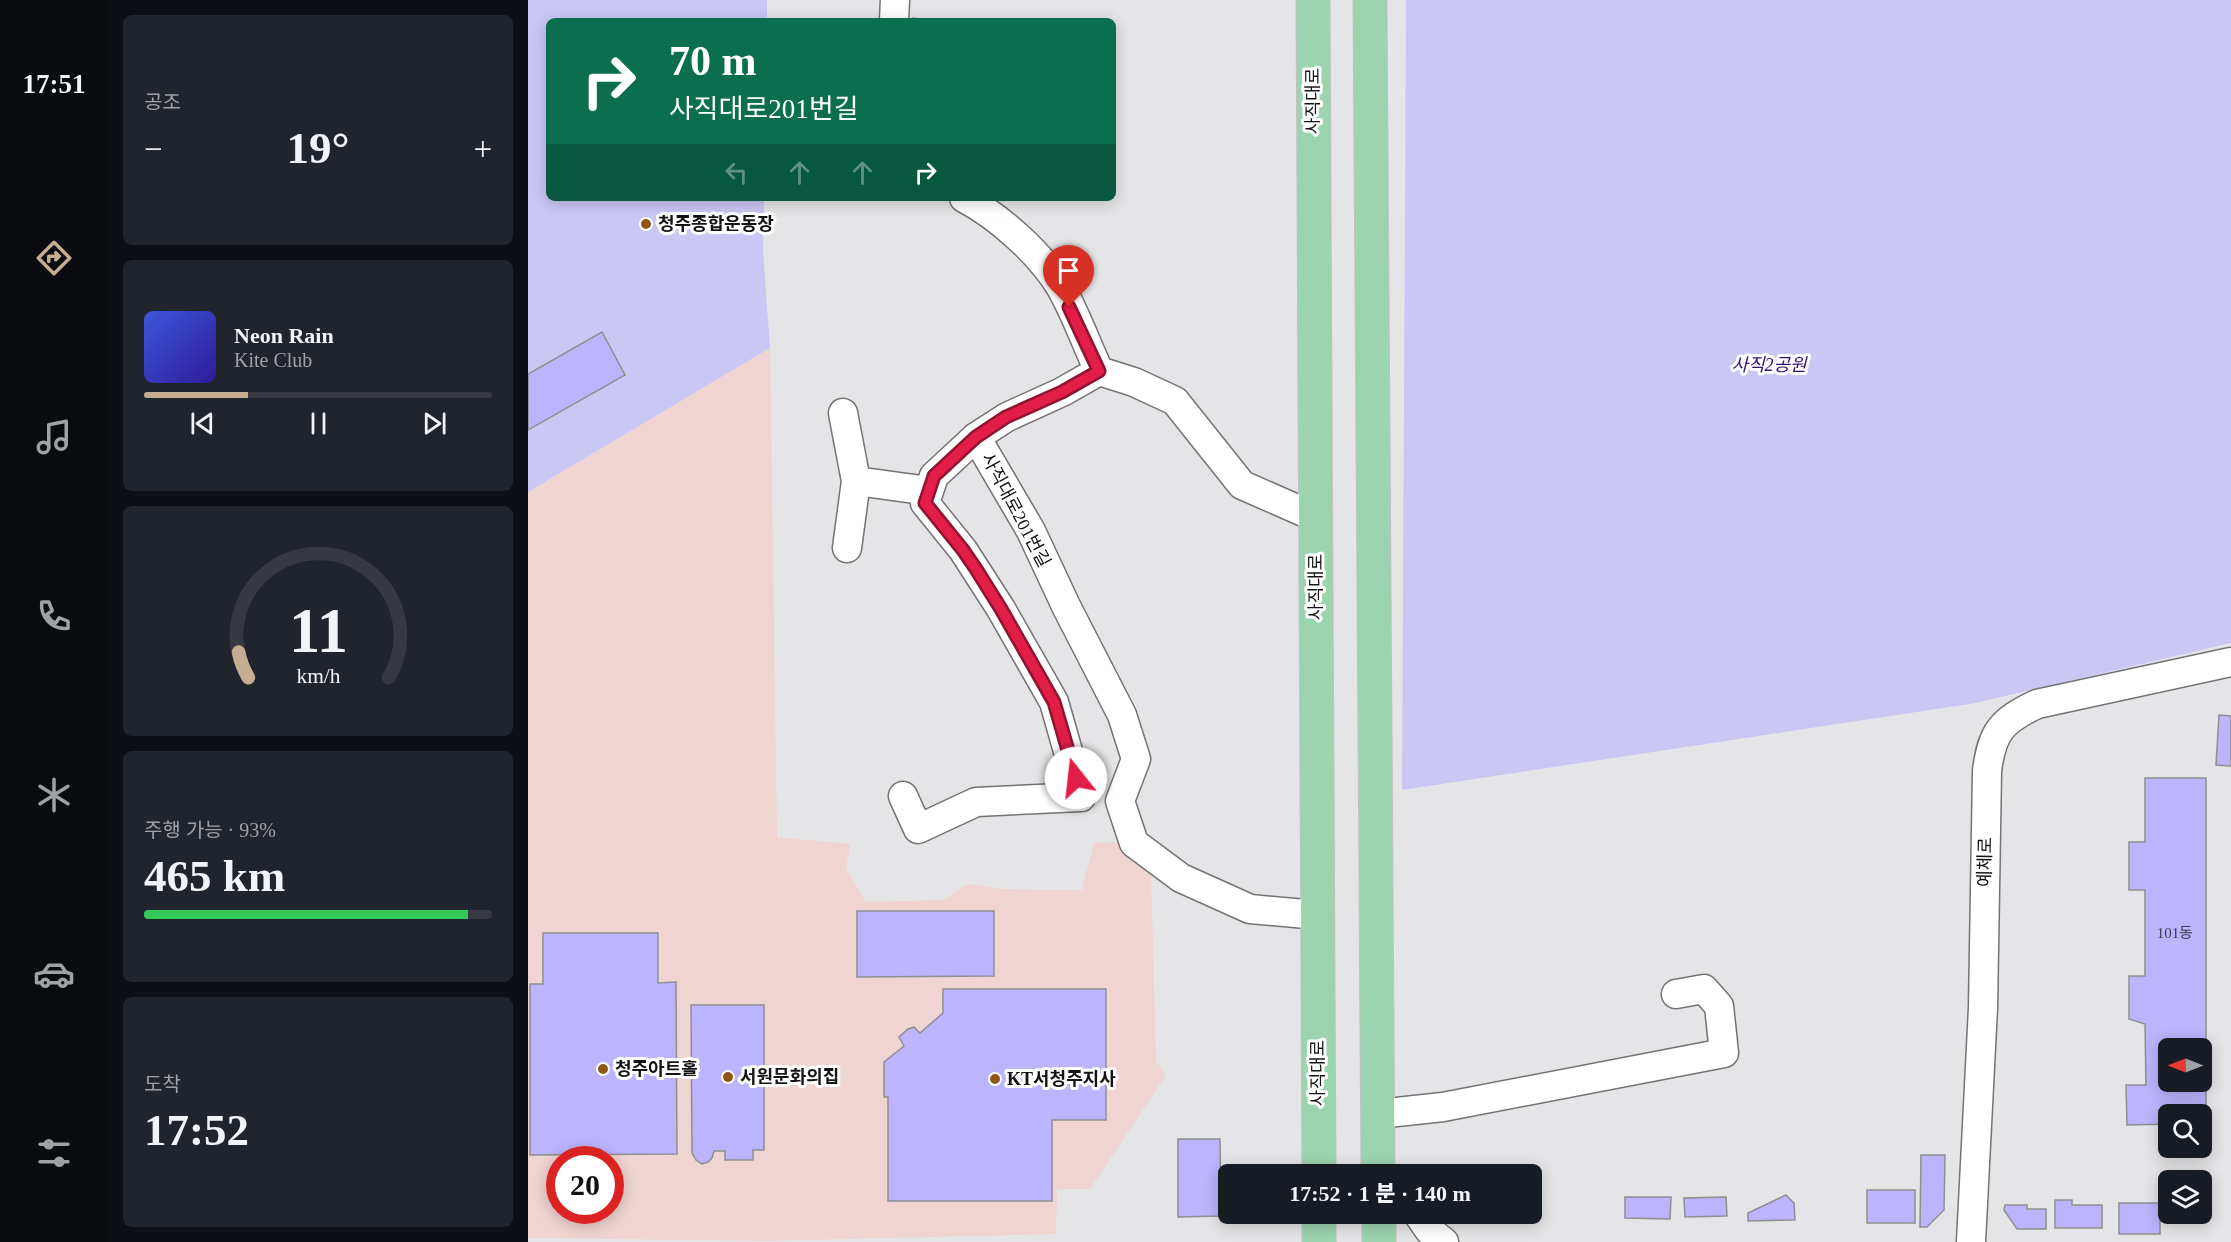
<!DOCTYPE html>
<html lang="ko">
<head>
<meta charset="utf-8">
<style>
	body { margin:0; font-family:"Times New Roman","Noto Sans KR",serif; background:#20242c; color:#f1f3f6; height:100vh; display:flex; flex-direction:column; font-size:22px; white-space:nowrap }
	* { box-sizing:border-box; margin:0 }
	p { font-size:20px; color:#9ea1a6 }
	.icon { flex:none; width:33px; height:33px; fill:none; stroke:currentColor; stroke-width:2; stroke-linecap:round; stroke-linejoin:round }
	.map { position:relative; flex:1; overflow:hidden }
	.drawer { display:flex; flex-direction:column; gap:15px; padding:15px; background:#0d0f14; width:420px }
	.drawer>* { flex:none }
	.top-card { position:absolute; left:18px; top:18px; width:570px; height:183px; border-radius:9px; box-shadow:0 3px 15px #0003; background:#0b6e4f; color:#fff; overflow:hidden }
	.needle { width:39px; rotate:270deg }
	.fabs { position:absolute; left:1630px; top:1038px; display:grid; gap:12px }
	.fabs a { display:grid; place-items:center; width:54px; height:54px; border-radius:9px; background:#171b24; box-shadow:0 3px 15px #0003; font-size:30px }
	.speed { position:absolute; left:18px; top:1146px; display:flex; gap:12px; font-size:30px; font-weight:700; text-align:center }
	.speed>* { display:grid; place-content:center; width:78px; height:78px; border-radius:50%; background:#171b24; box-shadow:0 3px 15px #0003; line-height:1 }
	.speed .limit { border:9px solid #d22; background:#fff; color:#111 }
	.pin { position:absolute; display:grid; place-items:center; width:51px; height:51px; color:#fff; margin:-62px -26px; border-radius:50% 50% 50% 0; rotate:-45deg; box-shadow:0 0 6px #0007 }
	.pin .icon { rotate:45deg }
	.me { position:absolute; width:66px; margin:-33px; rotate:344deg; stroke-linejoin:round; filter:drop-shadow(0 0 4px #0008) }
	.turn { display:flex; align-items:center; gap:21px; height:126px; padding:0 24px; font-size:27px }
	.turn .icon { width:78px; height:78px; stroke-width:2.5 }
	.turn b { display:block; font-size:42px; line-height:51px }
	.lanes { display:flex; align-items:center; height:57px; padding:0 24px; background:#0003; justify-content:center; gap:30px; direction:ltr }
	.lanes .off { opacity:.35 }
	.big { font-size:45px; font-weight:800; line-height:1.1 }
	.drawer .widget { flex:1; display:flex; flex-direction:column; justify-content:center; gap:9px; min-width:0; padding:0 21px; border-radius:9px; background:#20242c }
	.drawer .dial { align-items:center; gap:0 }
	.dial svg { height:156px; overflow:visible; fill:none; stroke:#363941; stroke-width:7; stroke-linecap:round; text-anchor:middle }
	.dial text { fill:#f1f3f6; stroke:none }
	.song { display:flex; align-items:center; gap:18px }
	.cover { width:72px; height:72px; border-radius:9px; background:linear-gradient(135deg,hsl(230 70% 55%),hsl(250 70% 35%)) }
	.played { height:6px; border-radius:3px; background:linear-gradient(90deg,#c6ac91 30%,#363941 30%) }
	.keys { display:flex; justify-content:space-around; direction:ltr }
	.heat { display:flex; justify-content:space-between; align-items:center; font-size:33px; direction:ltr }
	.charge { height:9px; border-radius:4px; background:linear-gradient(90deg,#34c759 93%,#363941 0) }
	.trip { position:absolute; left:690px; top:1164px; width:324px; height:60px; border-radius:9px; background:#171b24; box-shadow:0 3px 15px #0003; font-weight:800; line-height:60px; text-align:center }
	main { display:flex; flex:1; min-height:0 }
	.menu { display:flex; flex-direction:column; width:108px; justify-content:space-around; align-items:center; background:#090b0e; color:#9ea1a6 }
	.menu .icon { width:42px; height:42px }
	.menu .active { color:#c6ac91 }
	.menu b { font-size:27px; color:#f1f3f6 }
	.map>svg:first-child { display:block }
	.commercial { fill:#efd4d1; fill-rule:evenodd }
	.green { fill:#cbc7f5 }
	.building { fill:#bcb4fd; stroke:#8f8e90; stroke-width:1.5; fill-rule:evenodd }
	.lines { fill:none; stroke-linecap:round; stroke-linejoin:round }
	.minor-casing { stroke:#737375; stroke-width:31 }
	.major-casing { stroke:#c2c2c2; stroke-width:35 }
	.minor { stroke:#fff; stroke-width:28 }
	.major { stroke:#9cd4b0; stroke-width:33 }
	.route-casing { stroke:#92132f; stroke-width:15 }
	.route { stroke:#e11d48; stroke-width:10 }
	.poi-dot { fill:#915516; stroke:#fff; stroke-width:2 }
	.labels { text-anchor:middle; stroke-width:6; stroke-linejoin:round; paint-order:stroke }
	.number-label { font-size:15px; fill:#3d3b4e }
	.street-label { font-size:18px; fill:#131314; stroke:#fff }
	.poi-label { font-size:18px; font-weight:bold; fill:#131314; stroke:#fff; text-anchor:start }
	.park-label { font-size:18px; font-style:italic; fill:#330f77; stroke:#fff }
</style>
</head>
<body>
<main>
<nav class="menu">
<b>17:51</b>
<svg class="icon active" aria-label="directions" viewBox="0 0 24 24"><path d="M12 3l9 9-9 9-9-9zM9 14v-3h6M13 9l2 2-2 2"/></svg>
<svg class="icon" aria-label="music" viewBox="0 0 24 24"><path d="M9 18V5l10-2v13"/><circle cx="6" cy="18" r="3"/><circle cx="16" cy="16" r="3"/></svg>
<svg class="icon" aria-label="phone" viewBox="0 0 24 24"><path d="M5 4h4l2 5-3 2q2 4 5 5l2-3 5 2v4C11 20 4 13 5 4z"/></svg>
<svg class="icon" aria-label="climate" viewBox="0 0 24 24"><path d="M12 3v18M4 7l16 10M4 17L20 7"/></svg>
<svg class="icon" aria-label="car" viewBox="0 0 24 24"><path d="M5 17H2v-5l4-1 3-4h7l3 4 3 1v5h-3M9 17h6M6 11h13"/><circle cx="7" cy="17" r="2"/><circle cx="17" cy="17" r="2"/></svg>
<svg class="icon" aria-label="filters" viewBox="0 0 24 24"><path d="M4 7h16M4 17h16"/><circle cx="9" cy="7" r="2"/><circle cx="15" cy="17" r="2"/></svg>
</nav>
<section class="drawer">
<div class="widget"><p>공조</p>
<div class="heat"><a>−</a><b class="big">19°</b><a>+</a></div>
</div>
<div class="widget">
<div class="song"><i class="cover"></i><div><b>Neon Rain</b><p>Kite Club</p></div></div>
<div class="played"></div>
<div class="keys"><svg class="icon" aria-label="previous" viewBox="0 0 24 24"><path d="M18 5L8 12l10 7zM5 5v14"/></svg><svg class="icon" aria-label="pause" viewBox="0 0 24 24"><path d="M8 5v14M16 5v14"/></svg><svg class="icon" aria-label="next" viewBox="0 0 24 24"><path d="M6 5l10 7-10 7zM19 5v14"/></svg></div>
</div>
<div class="widget dial"><svg viewBox="0 0 100 80">
<path d="M14 69A42 42 0 1 1 86 69"/>
<path d="M14 69A42 42 0 0 1 9 56" stroke="#c6ac91"/>
<text x="50" y="56" font-size="32" font-weight="700">11</text>
<text x="50" y="72" font-size="11">km/h</text>
</svg></div>
<div class="widget"><p>주행 가능 · 93%</p><b class="big">465 km</b><div class="charge"></div></div>
<div class="widget"><p>도착</p><b class="big">17:52</b></div>
</section>
<div class="map">
<svg width="1703" height="1242" viewBox="0 0 1703 1242">
	<rect width="100%" height="100%" fill="#e5e5e7"/>
	<path class="commercial" d="M242,348L249,837L322,844L318,869L338,902L416,900L439,884L476,889L554,890L566,843L596,842L623,871L628,1061L638,1075L562,1189H529L528,1234L237,1241L0,1238V492ZM32,1160H82V1210H32Z"/>
	<path class="green" d="M0,0H239V21H21V198H236L235,250L242,348L0,492Z
		M878,0H1703V643L1448,703L874,790Z"/>
	<path class="building" d="M385,18L406,21H384Z
		M74,332L97,375L0,430V374Z
		M1691,715L1703,716V766L1688,765Z
		M1617,778H1678V1123H1674V1114H1641V1124L1599,1125L1598,1085H1618L1617,1024L1601,1019V976H1617V890H1601V842H1617ZM1641,1048H1674V1082H1641Z
		M329,911H466V976L329,977Z
		M15,933H130V983L148,982L149,1154L2,1155V984H15Z
		M415,989H578V1120H524V1201H360V1097H356V1062L376,1046L371,1037L380,1029L386,1027L392,1033L415,1013Z
		M163,1005H236V1150H225V1160H197V1151H186L184,1158L180,1162L174,1164L168,1160L164,1153Z
		M650,1139H692L693,1216L650,1217Z
		M1393,1155H1417L1416,1210L1399,1227H1392Z
		M1339,1190H1387V1223H1339Z
		M1258,1195L1266,1203L1267,1220L1220,1221V1213Z
		M1097,1197H1143L1142,1219L1097,1218Z
		M1198,1197L1199,1216L1157,1217L1156,1198Z
		M1527,1200H1544V1205H1574V1228H1527Z
		M1591,1203H1632V1234H1591Z
		M1477,1205H1499V1209H1518V1229H1489L1476,1210Z"/>
	<g class="lines">
		<g class="minor-casing">
			<path id="minor" d="M366,21L367,0
				M436,198C470,216 511,252 532,286C547,312 558,343 571,371L606,382L647,401L714,485L787,517
				M315,413L328,481
				M448,437L503,531L538,606L594,715L608,759L592,801L606,843L653,878L722,909L789,915
				M319,548L328,481L401,491
				M375,796L390,829L448,802L553,797L526,702L473,609L435,550L397,503L406,476L448,437L479,417L534,392L571,371
				M850,1114L915,1107L1196,1053L1191,1006L1176,989L1148,994
				M890,1214L901,1230L916,1242
				M1443,1242L1455,1008L1459,771C1464,732 1473,721 1509,704L1703,662"/>
		</g>
		<g class="major-casing">
			<path id="major" d="M785,0L791,1174
				M842,0L850,1174
				M791,1214V1242
				M851,1214V1242"/>
		</g>
		<use href="#minor" class="minor"/>
		<use href="#major" class="major"/>
	</g>
	<g class="lines">
		<g class="route-casing">
			<path id="route" d="M541,307L571,371L534,392L478,417L448,437L406,476L397,503L435,550L448,569L473,609L526,702L548,778"/>
		</g>
		<use href="#route" class="route"/>
	</g>
	<g class="poi-dot">
		<circle cx="118" cy="224" r="6"/>
		<circle cx="75" cy="1069" r="6"/>
		<circle cx="200" cy="1077" r="6"/>
		<circle cx="467" cy="1079" r="6"/>
	</g>
	<g class="labels">
		<g class="number-label">
			<text x="1647" y="938">101동</text>
		</g>
		<g class="street-label">
			<text transform="translate(785 101) rotate(-90)" y="6">사직대로</text>
			<text transform="translate(488 510) rotate(62)" y="6">사직대로201번길</text>
			<text transform="translate(788 587) rotate(-90)" y="6">사직대로</text>
			<text transform="translate(1457 862) rotate(-89)" y="6">예체로</text>
			<text transform="translate(790 1073) rotate(-90)" y="6">사직대로</text>
		</g>
		<g class="poi-label">
			<text x="130" y="230">청주종합운동장</text>
			<text x="87" y="1075">청주아트홀</text>
			<text x="212" y="1083">서원문화의집</text>
			<text x="479" y="1085">KT서청주지사</text>
		</g>
		<g class="park-label">
			<text x="1241" y="371">사직2공원</text>
		</g>
	</g>
</svg>
<div class="fabs">
<a><svg class="needle" viewBox="-14 -14 28 28"><path d="M0-13l5 13h-10z" fill="#e53935"/><path d="M0 13l5-13h-10z" fill="#9ea1a6"/></svg></a>
<a><svg class="icon" aria-label="search" viewBox="0 0 24 24"><circle cx="10" cy="10" r="6"/><path d="M15 15l6 6"/></svg></a>
<a><svg class="icon" aria-label="layers" viewBox="0 0 24 24"><path d="M12 4l9 5-9 5-9-5zM3 14l9 5 9-5"/></svg></a>
</div>
<div class="speed"><div class="limit">20</div></div>
<div class="pin" style="left:541px;top:307px;background:#d93025"><svg class="icon" aria-label="arrive" viewBox="0 0 24 24"><path d="M6 21V4h12l-3 4 3 4H6"/></svg></div>
<svg class="me" style="left:548px;top:778px" viewBox="-20 -20 40 40"><circle r="19" fill="#fff"/><path d="M0-13L10 11 0 6-10 11z" fill="#e11d48"/></svg>
<div class="trip">17:52 · 1 분 · 140 m</div>
<div class="top-card">
<div class="turn"><svg class="icon" aria-label="right" viewBox="0 0 24 24"><path d="M7 20v-9h11M14 6l5 5-5 5"/></svg><div><b>70 m</b>사직대로201번길</div></div>
<div class="lanes"><svg class="icon off" aria-label="left" viewBox="0 0 24 24"><path d="M17 20v-9H6M10 6l-5 5 5 5"/></svg><svg class="icon off" aria-label="ahead" viewBox="0 0 24 24"><path d="M12 20V5M6 11l6-6 6 6"/></svg><svg class="icon off" aria-label="ahead" viewBox="0 0 24 24"><path d="M12 20V5M6 11l6-6 6 6"/></svg><svg class="icon" aria-label="right" viewBox="0 0 24 24"><path d="M7 20v-9h11M14 6l5 5-5 5"/></svg></div>
</div>
</div>
</main>
</body>
</html>
